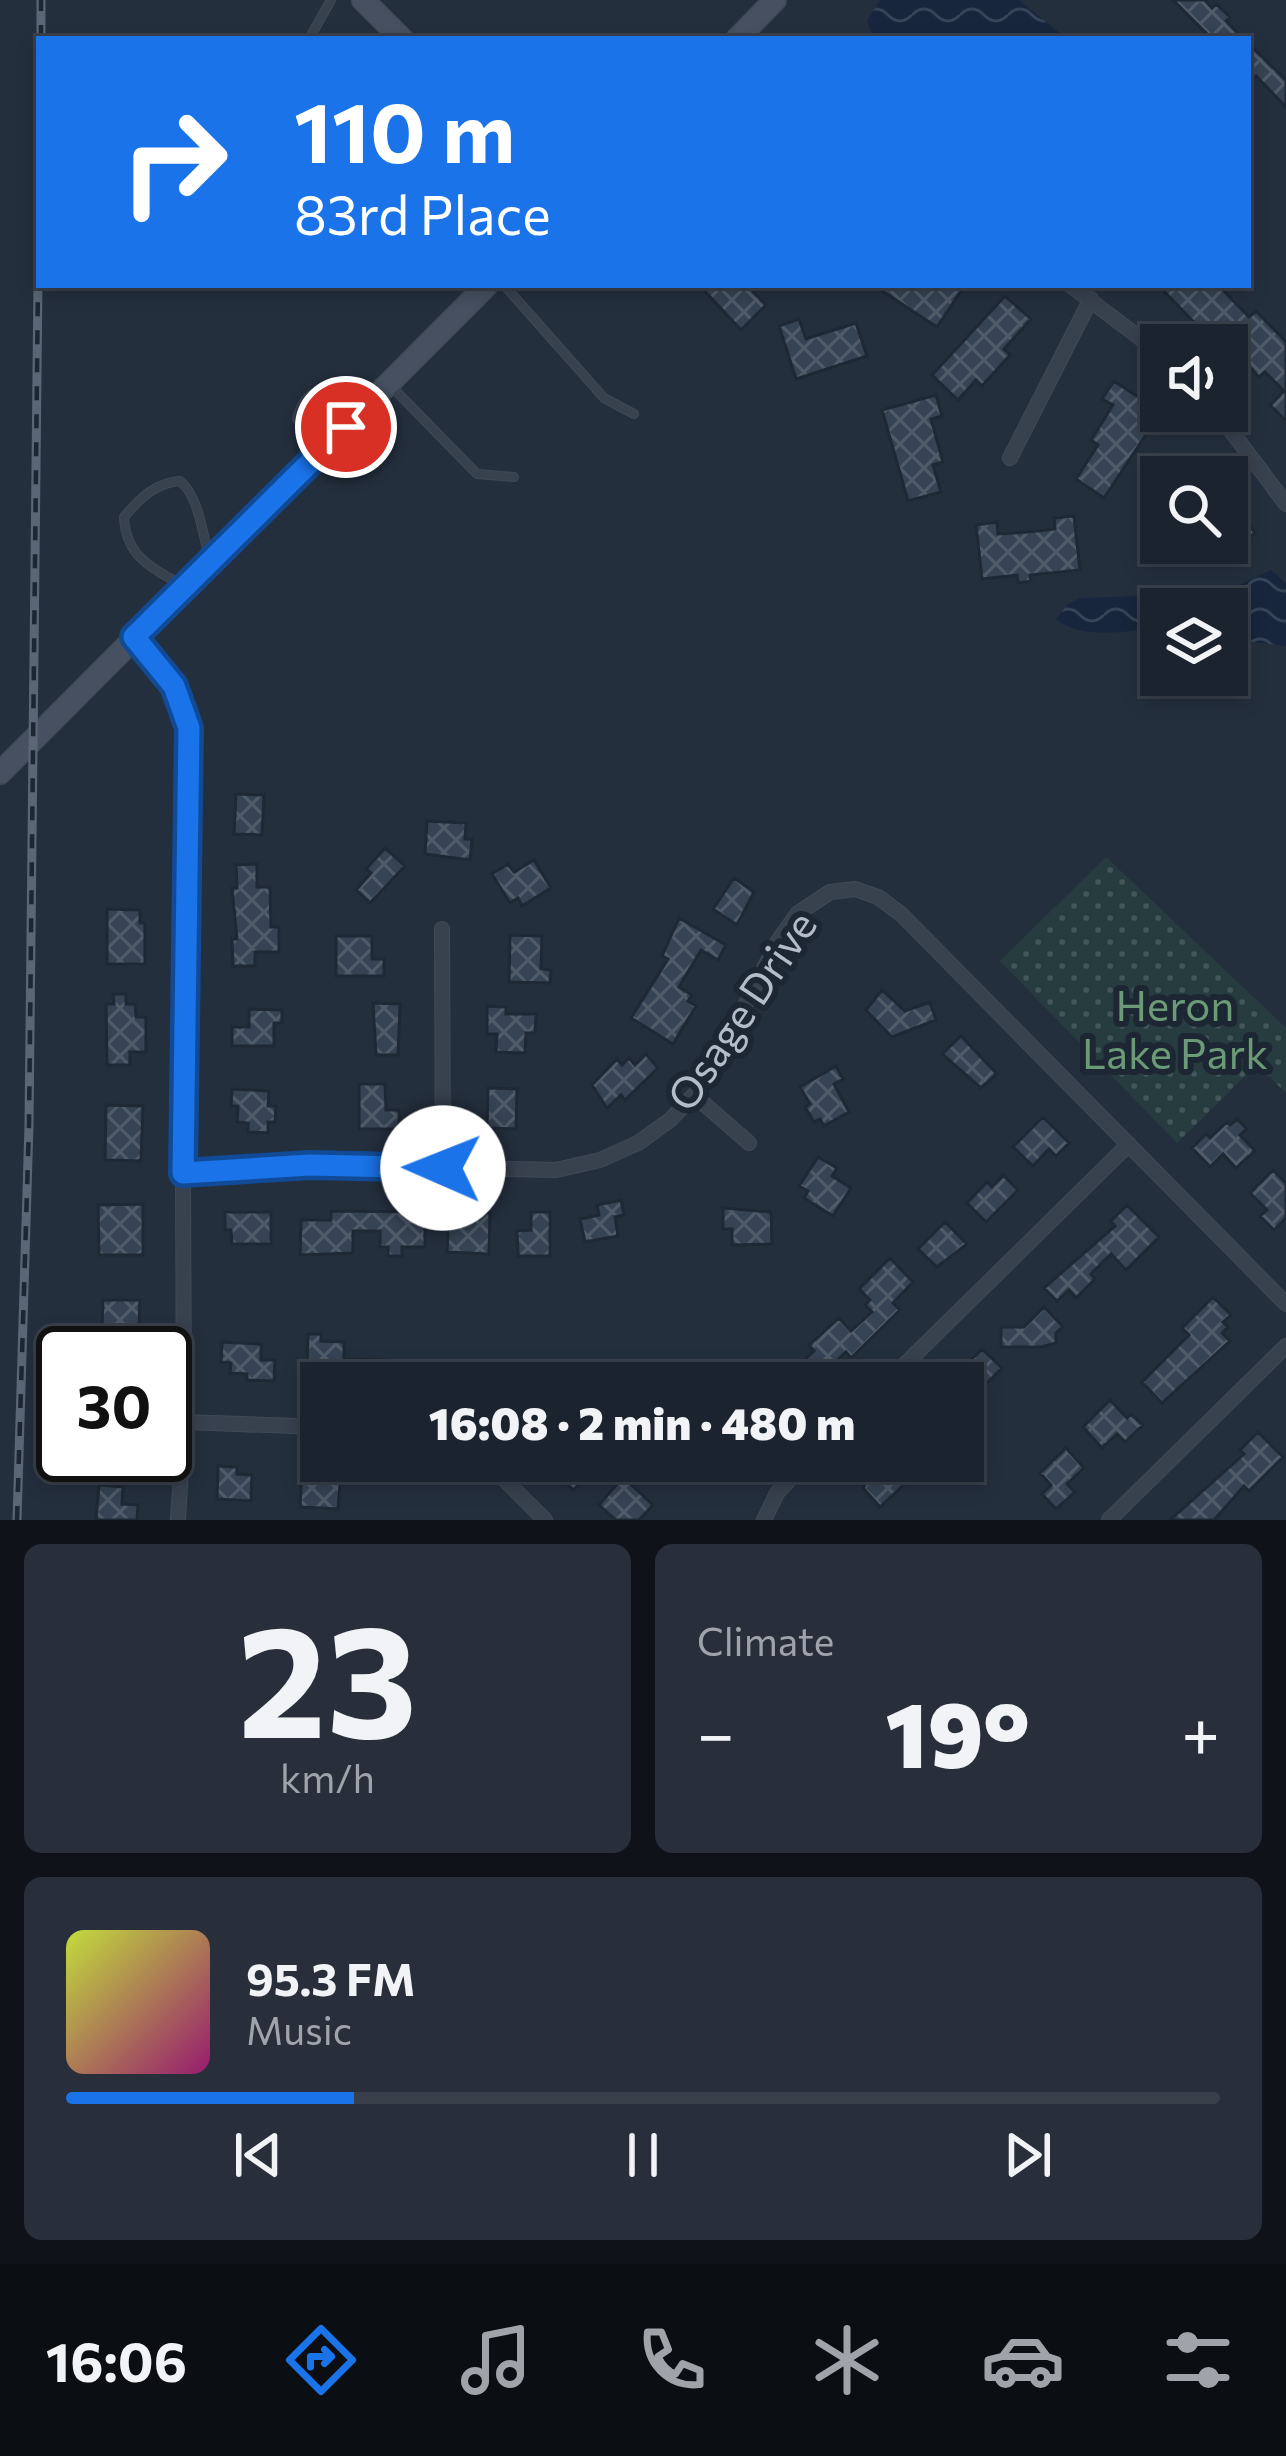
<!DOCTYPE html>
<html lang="en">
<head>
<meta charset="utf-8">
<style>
	body { margin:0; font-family:Commissioner,sans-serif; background:#282f3a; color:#f1f3f6; height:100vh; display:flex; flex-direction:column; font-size:45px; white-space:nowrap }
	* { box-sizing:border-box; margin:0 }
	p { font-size:39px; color:#a0a4aa }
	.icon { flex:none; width:66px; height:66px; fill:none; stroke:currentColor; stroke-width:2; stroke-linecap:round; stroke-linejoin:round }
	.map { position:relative; height:1520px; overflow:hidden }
	.drawer { display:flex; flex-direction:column; gap:24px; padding:24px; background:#0f1319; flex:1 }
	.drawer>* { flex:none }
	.hud { position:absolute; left:36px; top:36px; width:1215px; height:252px; border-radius:0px; box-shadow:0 6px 18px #0003,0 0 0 3px #39404a; background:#1a73e8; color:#fff; overflow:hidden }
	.buttons { position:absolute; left:1140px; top:324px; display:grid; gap:24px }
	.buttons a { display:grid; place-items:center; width:108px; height:108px; border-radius:0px; background:#1b232e; box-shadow:0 6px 18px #0003,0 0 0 3px #39404a; font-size:60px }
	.speed { position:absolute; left:36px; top:1326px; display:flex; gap:24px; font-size:60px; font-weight:700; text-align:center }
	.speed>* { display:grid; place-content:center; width:156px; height:156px; border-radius:50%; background:#1b232e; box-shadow:0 6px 18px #0003,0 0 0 3px #39404a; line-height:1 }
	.speed .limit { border:6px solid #111; border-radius:18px; background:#fff; color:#111 }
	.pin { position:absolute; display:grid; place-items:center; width:102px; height:102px; color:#fff; margin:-51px; border:6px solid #fff; border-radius:50%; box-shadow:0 3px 12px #0007 }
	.me { position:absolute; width:132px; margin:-66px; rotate:271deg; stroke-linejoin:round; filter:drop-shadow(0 0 9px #0008) }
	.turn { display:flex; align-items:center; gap:42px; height:252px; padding:0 60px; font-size:54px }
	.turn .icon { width:156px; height:156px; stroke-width:2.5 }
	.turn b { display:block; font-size:84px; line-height:102px }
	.big { font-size:90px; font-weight:800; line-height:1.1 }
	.drawer .tile { flex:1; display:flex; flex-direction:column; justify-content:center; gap:18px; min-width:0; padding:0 42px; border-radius:18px; background:#282f3a }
	.drawer .dial { align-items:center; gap:0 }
	.dial b { font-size:156px; line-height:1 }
	.song { display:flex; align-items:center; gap:36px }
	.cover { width:144px; height:144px; border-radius:18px; background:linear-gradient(135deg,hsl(70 70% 55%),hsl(320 70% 35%)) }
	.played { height:12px; border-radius:6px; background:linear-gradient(90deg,#1a73e8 25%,#39404a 25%) }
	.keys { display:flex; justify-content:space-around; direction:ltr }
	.heat { display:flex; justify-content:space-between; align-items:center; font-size:66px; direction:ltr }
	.drawer .tiles { flex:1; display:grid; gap:24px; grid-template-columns:1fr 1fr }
	.tile:last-child { grid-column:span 2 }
	.trip { position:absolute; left:300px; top:1362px; width:684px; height:120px; border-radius:0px; background:#1b232e; box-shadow:0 6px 18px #0003,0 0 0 3px #39404a; font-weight:800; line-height:120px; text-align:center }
	.dock { display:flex; height:192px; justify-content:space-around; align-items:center; background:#0b0e12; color:#a0a4aa }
	.dock .icon { width:84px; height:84px }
	.dock .selected { color:#1a73e8 }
	.dock b { font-size:54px; color:#f1f3f6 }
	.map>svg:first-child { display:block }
	.park { fill:url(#park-dots) }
	.water { fill:url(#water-waves) }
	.building { fill:url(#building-cross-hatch); stroke:#1f2835; stroke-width:3 }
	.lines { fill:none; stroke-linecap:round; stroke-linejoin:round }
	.lane-casing { stroke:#414a57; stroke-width:10 }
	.street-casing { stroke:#414a57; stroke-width:16 }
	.secondary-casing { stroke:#414a57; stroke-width:24 }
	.lane { stroke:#38414e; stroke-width:8 }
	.street { stroke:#38414e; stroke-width:14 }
	.secondary { stroke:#465061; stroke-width:21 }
	.rail-casing { stroke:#5a6575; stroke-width:9 }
	.rail { stroke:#1d2633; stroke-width:4.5; stroke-dasharray:14; stroke-linecap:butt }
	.route-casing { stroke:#114b97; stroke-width:30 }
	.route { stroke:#1a73e8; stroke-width:21 }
	.labels { text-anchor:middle; stroke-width:12; stroke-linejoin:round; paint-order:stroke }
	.park-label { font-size:42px; fill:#6b9a76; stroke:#1d2633 }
	.street-label { font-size:42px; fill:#b4bcc9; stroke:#1d2633 }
</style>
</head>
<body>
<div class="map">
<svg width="1286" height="1520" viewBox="0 0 1286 1520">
	<defs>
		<pattern id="park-dots" width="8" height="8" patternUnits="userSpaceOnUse" patternTransform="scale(3)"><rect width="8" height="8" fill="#263c3f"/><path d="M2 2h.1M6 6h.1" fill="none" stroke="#435659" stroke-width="1.8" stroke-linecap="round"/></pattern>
		<pattern id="water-waves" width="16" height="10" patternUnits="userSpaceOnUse" patternTransform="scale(3)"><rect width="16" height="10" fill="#17263c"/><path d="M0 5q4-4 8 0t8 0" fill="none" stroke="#364457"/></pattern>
		<pattern id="building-cross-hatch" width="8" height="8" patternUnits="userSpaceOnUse" patternTransform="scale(3)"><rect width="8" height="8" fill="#364354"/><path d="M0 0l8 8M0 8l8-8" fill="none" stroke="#515c6b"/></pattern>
	</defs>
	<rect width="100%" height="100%" fill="#242f3e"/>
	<path class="park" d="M1106,857L1286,1028V1093L1257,1065L1177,1143L1000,961Z"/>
	<path class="water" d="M880,0H1019L1067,39H874L867,21Z
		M1271,570L1286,583V646L1227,639V609H1161V627C1130,631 1081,641 1056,619L1068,604L1080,598L1137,596L1189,587L1216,590L1237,586Z"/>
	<path class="building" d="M1173,0H1205L1212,8L1216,4L1230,17L1226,21L1244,39H1212Z
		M1248,43L1286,80V107L1256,76L1248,85Z
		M699,285H747L766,305L741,330Z
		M873,285H965L937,327Z
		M1158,285H1218L1249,317L1256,311L1286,342V421L1270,405L1284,391L1265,372L1259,377L1239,356L1227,368V345H1216Z
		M1005,296L1031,319L1004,349L1010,355L982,386L976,380L958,400L932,375Z
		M799,319L806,339L856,323L867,356L796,379L779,326Z
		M1114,381L1161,412L1104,498L1076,479L1098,445L1091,440L1113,405L1102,399Z
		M936,395L942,416L931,419L943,462L933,465L941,492L908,501L882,410Z
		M1198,455L1211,472L1204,477H1169Z
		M1074,516L1080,570L1030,575L1031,581L1018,583L1017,575L982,579L976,525L997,522L998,534L1028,532L1055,529L1054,518Z
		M1243,516L1255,533L1212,565L1196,543H1227V528Z
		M236,794L264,795L262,835L234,834Z
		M427,821L466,823L465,839H472L470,860L425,854Z
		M385,848L405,866L370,903L356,890L371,873L366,869Z
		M534,860L551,888L522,906L518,898L510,903L492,874L508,864L514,872Z
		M257,864V887H270L271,927H279V952H255V966H233L232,939H237L232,888H237L236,865Z
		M734,878L754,892L737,925L713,909Z
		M107,909L140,910V923H145V964H107Z
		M679,918L726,945L718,960L701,950L679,987L692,995L688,1001L696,1006L673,1044L631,1018L668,959L662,956Z
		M510,935L542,936L541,969L551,970L550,983L509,982Z
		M336,936H372V959H384V976H336Z
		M882,990L905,1011L930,1002L936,1020L892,1037L866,1010Z
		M113,994H126V1004H135L136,1017H146V1052H130V1065H107L106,1004H114Z
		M373,1003L400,1004L398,1055H376Z
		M487,1006L506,1007V1014H536L535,1033H526L525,1053L496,1052L497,1034H487Z
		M249,1009L282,1010V1023H274V1046H232V1027H249Z
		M961,1036L997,1074L981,1088L942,1054Z
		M646,1054L658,1068L625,1100L621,1095L607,1108L592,1085L617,1059L622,1065L629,1058L635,1065Z
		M836,1066L843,1079L834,1084L849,1112L824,1126L820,1119L814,1122L805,1107L810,1104L800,1087Z
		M359,1084H385L386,1110H399V1129H359Z
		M488,1088L517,1089L516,1129L487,1128Z
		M232,1089L269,1091L268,1106H276L275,1122H268V1133L248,1132V1123L237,1122L238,1106H231Z
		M106,1105L143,1106L141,1161L105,1160Z
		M1043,1117L1069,1143L1056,1156L1049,1149L1033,1166L1013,1147Z
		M1237,1119L1247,1129L1240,1135L1255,1151L1236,1168L1223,1154L1210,1167L1192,1148L1206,1134L1210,1138L1227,1122L1230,1125Z
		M818,1157L837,1168L832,1176L851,1188L833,1216L804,1198L808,1191L799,1186Z
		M1273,1170L1286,1183V1218L1274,1230L1260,1216L1267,1210L1250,1193Z
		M1003,1175L1018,1190L986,1222L967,1203L987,1182L992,1187Z
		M621,1200L624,1215L615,1217L618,1236L585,1242L580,1219L599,1215L597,1205Z
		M143,1204V1255H99L98,1205Z
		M1127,1205L1159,1237L1126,1270L1111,1254L1091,1274L1095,1279L1076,1298L1069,1290L1057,1301L1044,1288L1115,1226L1111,1221Z
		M723,1208L771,1212L772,1244L732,1245V1229H723Z
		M331,1211L425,1212V1247H402V1256H388V1247H380V1231H353V1253L300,1255L301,1220H331Z
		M225,1212H271V1244H232L231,1230H225Z
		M449,1212L490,1213L489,1254L447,1252Z
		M531,1212H550V1256H518L517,1231L531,1230Z
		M945,1222L967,1244L937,1267L918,1249Z
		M890,1258L913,1282L893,1303L900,1310L851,1358L846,1352L813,1383H781L814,1351L809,1345L839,1318L851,1331L872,1312L865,1305L870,1300L859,1289Z
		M1213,1297L1231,1315L1223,1322L1228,1327L1222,1333L1230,1341L1162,1403L1142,1382L1189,1335L1182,1328Z
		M103,1300H140L138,1353H101Z
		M1044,1307L1063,1327L1056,1333V1343L1041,1347H1001V1327H1024Z
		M308,1334H321V1341L344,1342V1359L407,1361L406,1383L324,1382L325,1368L307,1367Z
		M222,1342L261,1344V1360H275L274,1381L247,1380V1374L230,1373L231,1363L221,1362Z
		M982,1349L1002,1368L963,1407V1383H948Z
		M1110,1400L1127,1418L1131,1414L1143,1425L1125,1442L1117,1434L1102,1448L1083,1427Z
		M1258,1432L1283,1457L1249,1491L1244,1486L1214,1520H1170L1244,1454L1240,1450Z
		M1066,1448L1084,1468L1067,1484L1075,1492L1056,1509L1042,1494L1051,1485L1040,1473Z
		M553,1461H590L597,1468L573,1490L557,1473L561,1469Z
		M861,1461H895L911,1478L880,1507L863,1488L872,1473Z
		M218,1466L237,1467V1474L252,1475L251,1501L217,1499Z
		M302,1468L322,1469L321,1482L340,1483L338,1509L300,1507Z
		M623,1477L653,1505L639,1520H616L599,1505Z
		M99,1485L123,1487L122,1504L138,1505L137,1520H96Z"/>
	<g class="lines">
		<g class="lane-casing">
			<path id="lane" d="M309,39L331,0
				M504,285L604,398L634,414
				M390,385L477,474L514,477
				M318,448L297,419C306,380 341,384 369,402
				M183,586C151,567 126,557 124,517C140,498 155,483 180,481C199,497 202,532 209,556"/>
		</g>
		<g class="street-casing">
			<path id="street" d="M1070,285L1161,354
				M1216,411L1286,504
				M1010,458L1091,299
				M134,637C168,673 187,706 192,755L183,1173L184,1422L178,1520
				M442,929L443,1168
				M694,1095L749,1143
				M183,1173L310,1165L556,1170L600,1160L638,1143L670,1120L694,1095L714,1066L778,941L797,914L830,892L855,889L878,897L901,914L1286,1304
				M886,1383L1129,1144
				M184,1422L321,1427
				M486,1461L545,1520
				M764,1520L777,1493L807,1461
				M1109,1520L1286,1346"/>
		</g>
		<g class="secondary-casing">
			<path id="secondary" d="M363,0L402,39
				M737,39L775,0
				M0,773L487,285"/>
		</g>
		<use href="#lane" class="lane"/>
		<use href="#street" class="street"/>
		<use href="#secondary" class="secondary"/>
		<g class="rail-casing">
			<path id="rail" d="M41,39V0
				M17,1520L29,1125L39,186"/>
		</g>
		<use href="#rail" class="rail"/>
	</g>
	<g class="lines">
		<g class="route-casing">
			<path id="route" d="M346,427L134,637L174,686L189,728L183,1173L310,1165L443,1168"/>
		</g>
		<use href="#route" class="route"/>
	</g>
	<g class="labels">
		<g class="park-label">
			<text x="1175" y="1021">Heron<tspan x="1175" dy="48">Lake Park</tspan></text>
		</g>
		<g class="street-label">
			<text transform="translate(742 1011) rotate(-56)" y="15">Osage Drive</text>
		</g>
	</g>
</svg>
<div class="buttons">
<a><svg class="icon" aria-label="sound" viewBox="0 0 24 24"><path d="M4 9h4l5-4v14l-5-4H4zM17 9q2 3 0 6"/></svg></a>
<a><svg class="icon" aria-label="search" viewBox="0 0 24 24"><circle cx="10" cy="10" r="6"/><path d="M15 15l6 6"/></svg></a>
<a><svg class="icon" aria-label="layers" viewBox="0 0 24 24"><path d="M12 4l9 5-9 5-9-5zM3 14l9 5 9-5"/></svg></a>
</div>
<div class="speed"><div class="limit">30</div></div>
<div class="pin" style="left:346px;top:427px;background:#d93025"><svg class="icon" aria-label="arrive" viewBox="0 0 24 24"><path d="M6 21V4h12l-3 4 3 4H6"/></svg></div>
<svg class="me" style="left:443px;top:1168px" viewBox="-20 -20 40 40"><circle r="19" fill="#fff"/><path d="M0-13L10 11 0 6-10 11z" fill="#1a73e8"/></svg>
<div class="trip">16:08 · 2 min · 480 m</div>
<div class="hud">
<div class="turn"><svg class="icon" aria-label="right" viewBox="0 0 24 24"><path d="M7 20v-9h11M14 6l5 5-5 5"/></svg><div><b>110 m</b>83rd Place</div></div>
</div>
</div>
<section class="drawer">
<div class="tiles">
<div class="tile dial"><b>23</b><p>km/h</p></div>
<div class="tile"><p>Climate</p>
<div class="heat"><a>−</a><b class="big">19°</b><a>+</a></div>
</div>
<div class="tile">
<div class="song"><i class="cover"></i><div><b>95.3 FM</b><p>Music</p></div></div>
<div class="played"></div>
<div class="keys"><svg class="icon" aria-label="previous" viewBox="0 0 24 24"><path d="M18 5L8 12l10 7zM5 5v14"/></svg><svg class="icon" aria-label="pause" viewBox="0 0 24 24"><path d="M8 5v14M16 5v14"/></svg><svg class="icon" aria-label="next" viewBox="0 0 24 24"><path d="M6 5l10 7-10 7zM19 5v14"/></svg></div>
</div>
</div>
</section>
<nav class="dock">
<b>16:06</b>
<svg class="icon selected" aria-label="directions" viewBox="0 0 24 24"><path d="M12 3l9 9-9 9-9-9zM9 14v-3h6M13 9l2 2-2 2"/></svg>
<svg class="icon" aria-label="music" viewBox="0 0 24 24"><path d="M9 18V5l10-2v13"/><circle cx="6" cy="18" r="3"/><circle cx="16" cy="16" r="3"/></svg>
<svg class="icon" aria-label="phone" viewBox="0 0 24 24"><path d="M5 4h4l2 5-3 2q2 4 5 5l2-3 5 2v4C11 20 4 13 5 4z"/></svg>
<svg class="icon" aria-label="climate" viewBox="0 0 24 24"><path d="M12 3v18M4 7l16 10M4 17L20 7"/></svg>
<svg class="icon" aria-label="car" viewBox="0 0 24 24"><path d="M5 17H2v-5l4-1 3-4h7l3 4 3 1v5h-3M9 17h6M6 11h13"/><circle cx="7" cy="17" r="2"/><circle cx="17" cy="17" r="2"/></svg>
<svg class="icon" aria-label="filters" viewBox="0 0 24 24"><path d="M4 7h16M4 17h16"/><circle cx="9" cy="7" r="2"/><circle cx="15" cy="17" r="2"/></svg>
</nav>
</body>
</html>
